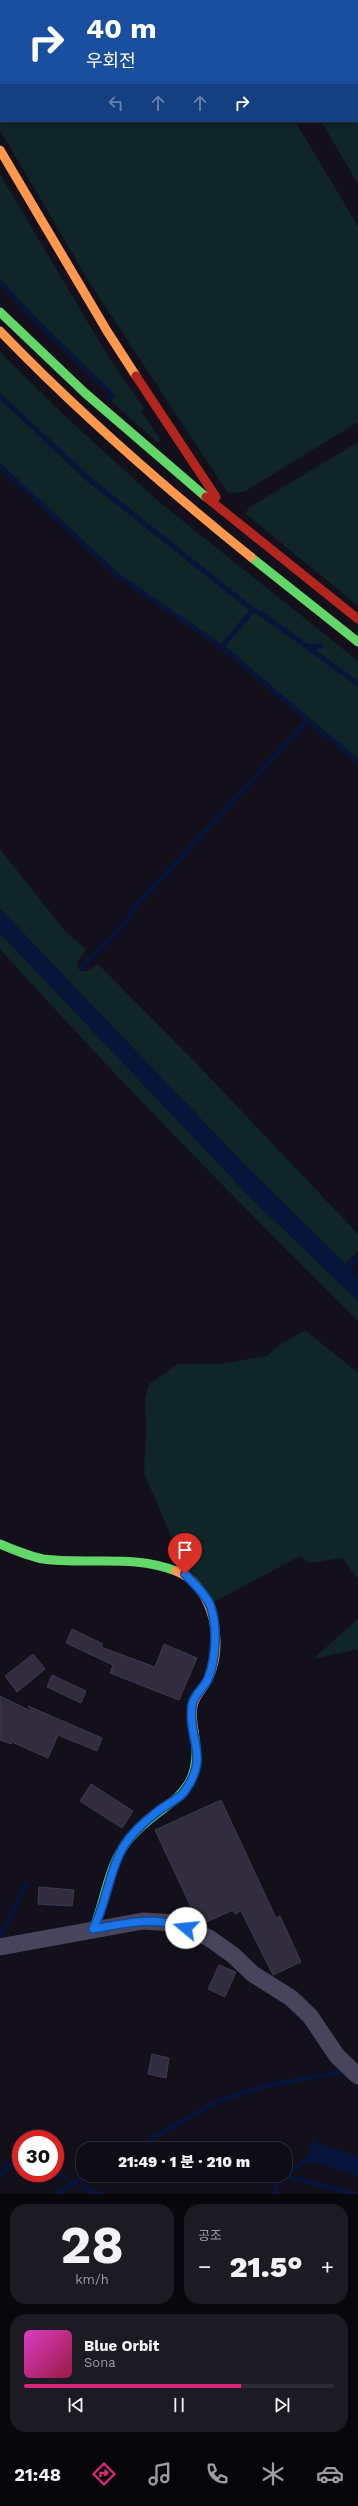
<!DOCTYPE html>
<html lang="ko">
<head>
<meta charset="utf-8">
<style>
	body { margin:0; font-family:"Work Sans","Noto Sans KR",sans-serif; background:#1c1a22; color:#f1f3f6; height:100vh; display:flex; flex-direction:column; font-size:15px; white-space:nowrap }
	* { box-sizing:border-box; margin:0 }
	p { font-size:13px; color:#9b9ba0 }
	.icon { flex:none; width:22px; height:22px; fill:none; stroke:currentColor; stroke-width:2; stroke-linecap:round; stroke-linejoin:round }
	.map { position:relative; height:2194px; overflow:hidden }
	.sheet { display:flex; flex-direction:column; gap:10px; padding:10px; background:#08070b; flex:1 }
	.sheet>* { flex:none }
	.banner { position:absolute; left:0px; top:0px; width:358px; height:122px; box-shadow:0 2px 6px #0003,0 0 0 1px #2e2c34; background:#1a4fa0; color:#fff; overflow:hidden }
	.speed { position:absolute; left:12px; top:2130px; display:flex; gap:8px; font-size:20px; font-weight:700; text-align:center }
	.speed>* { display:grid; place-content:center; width:52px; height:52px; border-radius:50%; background:#0e0c14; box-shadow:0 2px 6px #0003,0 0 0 1px #2e2c34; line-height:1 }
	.speed .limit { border:6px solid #d22; background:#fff; color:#111 }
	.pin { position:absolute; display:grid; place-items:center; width:34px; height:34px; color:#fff; margin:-41px -17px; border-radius:50% 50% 50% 0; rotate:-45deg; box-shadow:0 0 4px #0007 }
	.pin .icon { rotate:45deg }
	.me { position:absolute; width:44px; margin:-22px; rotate:287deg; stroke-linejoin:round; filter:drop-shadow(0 0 3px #0008) }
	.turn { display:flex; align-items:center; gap:14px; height:84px; padding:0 20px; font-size:18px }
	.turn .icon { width:52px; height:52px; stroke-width:2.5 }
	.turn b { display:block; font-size:28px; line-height:34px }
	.lanes { display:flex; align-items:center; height:38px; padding:0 20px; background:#0003; justify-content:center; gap:20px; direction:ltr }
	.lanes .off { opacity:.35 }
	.big { font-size:30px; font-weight:800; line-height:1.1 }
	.sheet .widget { flex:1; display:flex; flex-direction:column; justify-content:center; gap:6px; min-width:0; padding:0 14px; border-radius:16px; background:#1c1a22 }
	.sheet .dial { align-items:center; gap:0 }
	.dial b { font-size:52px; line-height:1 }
	.song { display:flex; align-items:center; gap:12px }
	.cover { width:48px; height:48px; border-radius:6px; background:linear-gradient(135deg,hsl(310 70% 55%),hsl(340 70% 35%)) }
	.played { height:4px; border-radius:2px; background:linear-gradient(90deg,#db2777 70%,#2e2c34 70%) }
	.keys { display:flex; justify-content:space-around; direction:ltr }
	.heat { display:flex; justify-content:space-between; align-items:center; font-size:22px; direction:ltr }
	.sheet .tiles { flex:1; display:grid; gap:10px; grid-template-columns:1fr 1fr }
	.widget:last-child { grid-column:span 2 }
	.trip { position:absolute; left:76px; top:2142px; width:216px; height:40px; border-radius:16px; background:#0e0c14; box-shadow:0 2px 6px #0003,0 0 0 1px #2e2c34; font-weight:800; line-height:40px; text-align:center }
	.dock { display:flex; height:64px; justify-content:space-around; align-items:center; background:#060508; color:#9b9ba0 }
	.dock .icon { width:28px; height:28px }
	.dock .selected { color:#db2777 }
	.dock b { font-size:18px; color:#f1f3f6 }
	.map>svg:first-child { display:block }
	.green { fill:#0f2528 }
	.water { fill:#07153b }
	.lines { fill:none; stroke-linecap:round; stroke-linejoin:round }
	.stream { stroke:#07153b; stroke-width:5 }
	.building { fill:#312c3e; stroke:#3f3950 }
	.street { stroke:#47445c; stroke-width:17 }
	.fast { stroke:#63d668; stroke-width:9 }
	.slow { stroke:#ff974d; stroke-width:9 }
	.jam { stroke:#b3261e; stroke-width:9 }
	.route-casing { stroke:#114b97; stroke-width:10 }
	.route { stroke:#1a73e8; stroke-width:7 }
</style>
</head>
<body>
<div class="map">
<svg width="358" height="2194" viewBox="0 0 358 2194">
	<rect width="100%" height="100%" fill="#13101b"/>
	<path class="green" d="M0,0H222L1,1V121H295L358,226V422L244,492L228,493L89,282L0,130Z
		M305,0H358V184L321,121H357V1Z
		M0,174L109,358L144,408L141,411L161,440L158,443L111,401L115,396L33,316L0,279Z
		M0,352L64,415L158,501L358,661V682L311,648H323V645C318,644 312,645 307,644C291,641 272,615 254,610L91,479L0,394Z
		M0,399L88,482L250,610L221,645L119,574L0,464Z
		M358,442V606L246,514L248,508Z
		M254,612L358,685V760L224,647Z
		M0,849L65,931L86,949L78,961L77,966L81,971H88L98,964L198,1065L358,1234V1251L345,1264L245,1165L0,909Z
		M0,933L251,1198L358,1301V1321C236,1200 115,1077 0,949Z
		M305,1330L358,1373V1579L342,1558L310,1563L300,1556L212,1603L186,1571L144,1473L146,1436L145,1398L149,1384L178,1364H219L267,1356L276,1347Z
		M358,1619V1649L313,1659Z"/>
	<path class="water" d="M0,909L245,1165L358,1276V1301L251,1198L0,933Z
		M314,2137L317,2138L316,2143L358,2156V2176L306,2160Z"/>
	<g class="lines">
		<path class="stream" d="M0,282L32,317L112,395L110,399
			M0,396L90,480L253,610L261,613L358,684
			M0,466L118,576L222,647L358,762
			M222,647L253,610
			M309,647L321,646
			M81,968L129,919L134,908L307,721
			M344,1272L358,1257
			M0,1938L26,1884
			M133,2149L216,2102L265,2086L347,2071
			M54,2173L67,2178
			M0,2176C6,2169 11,2160 21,2160
			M284,2176L355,2194
			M82,2186L99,2194
			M56,2194L88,2175
			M274,2194L277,2183L306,2160H312"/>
	</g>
	<path class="building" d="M72,1629L103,1644L101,1647L155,1667L164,1644L197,1658L179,1700L110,1673L113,1665L66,1643Z
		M33,1654L45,1669L17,1692L5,1676Z
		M52,1675L86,1691L81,1703L47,1687Z
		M0,1696L33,1712L28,1706L102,1738L97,1751L58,1735L48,1758L12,1742L11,1744L0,1740Z
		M91,1784L133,1811L122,1828L80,1801Z
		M221,1800L276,1918L280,1916L301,1962L273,1975L241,1911L235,1914L233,1910L202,1924L198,1922L155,1830Z
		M39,1887L74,1890L72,1906L38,1904Z
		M219,1965L236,1972L225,1997L208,1989Z
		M152,2054L169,2058L166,2078L148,2074Z"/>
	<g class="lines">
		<path class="street" d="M0,1947L143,1921L175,1923L209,1938L233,1955L253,1974L291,1998L310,2016L337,2056L358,2076"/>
		<path class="fast" d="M0,312L85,393L206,497
			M251,557L358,642
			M0,1544C14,1550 28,1556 43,1559C88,1565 133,1554 176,1571
			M93,1929C104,1905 106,1877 119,1854C150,1800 208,1807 194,1731"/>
		<path class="slow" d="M0,150L107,331L136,376
			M0,331C78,412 163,486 251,557
			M176,1571C211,1585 223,1635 212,1669C203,1699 187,1690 194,1731"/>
		<path class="jam" d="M136,376L216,497
			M206,497L358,619"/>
	</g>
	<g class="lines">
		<g class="route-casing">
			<path id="route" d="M185,1574C193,1583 205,1593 210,1605C218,1625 216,1659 208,1679C204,1688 194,1694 192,1705C187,1739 211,1756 184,1792C178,1800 165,1805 157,1812C145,1821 131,1834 123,1847C108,1873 107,1903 93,1929C124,1924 156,1915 186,1928"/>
		</g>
		<use href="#route" class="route"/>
	</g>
</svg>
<div class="speed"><div class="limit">30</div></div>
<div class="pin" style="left:185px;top:1574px;background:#d93025"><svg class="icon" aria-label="arrive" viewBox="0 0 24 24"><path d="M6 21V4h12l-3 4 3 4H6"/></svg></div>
<svg class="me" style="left:186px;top:1928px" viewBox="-20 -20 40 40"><circle r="19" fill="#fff"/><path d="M0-13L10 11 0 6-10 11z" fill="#1a73e8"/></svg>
<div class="trip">21:49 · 1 분 · 210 m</div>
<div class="banner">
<div class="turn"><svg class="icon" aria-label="right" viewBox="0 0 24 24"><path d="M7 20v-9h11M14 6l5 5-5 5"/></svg><div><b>40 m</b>우회전</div></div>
<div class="lanes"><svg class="icon off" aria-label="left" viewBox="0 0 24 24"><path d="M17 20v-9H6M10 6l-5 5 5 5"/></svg><svg class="icon off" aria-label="ahead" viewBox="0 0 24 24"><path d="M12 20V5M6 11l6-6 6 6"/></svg><svg class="icon off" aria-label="ahead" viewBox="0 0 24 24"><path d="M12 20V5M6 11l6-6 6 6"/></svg><svg class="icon" aria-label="right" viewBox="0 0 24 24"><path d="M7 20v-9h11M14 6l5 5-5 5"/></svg></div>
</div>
</div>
<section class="sheet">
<div class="tiles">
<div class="widget dial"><b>28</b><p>km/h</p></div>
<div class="widget"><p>공조</p>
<div class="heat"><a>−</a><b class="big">21.5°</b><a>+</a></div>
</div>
<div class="widget">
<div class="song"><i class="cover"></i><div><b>Blue Orbit</b><p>Sona</p></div></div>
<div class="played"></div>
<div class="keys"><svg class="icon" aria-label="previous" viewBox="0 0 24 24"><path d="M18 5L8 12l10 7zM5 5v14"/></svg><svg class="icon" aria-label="pause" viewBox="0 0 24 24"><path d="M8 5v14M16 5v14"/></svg><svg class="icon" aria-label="next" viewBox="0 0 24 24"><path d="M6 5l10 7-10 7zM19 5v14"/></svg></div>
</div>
</div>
</section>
<nav class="dock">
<b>21:48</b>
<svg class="icon selected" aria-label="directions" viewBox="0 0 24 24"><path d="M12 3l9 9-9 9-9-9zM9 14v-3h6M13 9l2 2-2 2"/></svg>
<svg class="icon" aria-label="music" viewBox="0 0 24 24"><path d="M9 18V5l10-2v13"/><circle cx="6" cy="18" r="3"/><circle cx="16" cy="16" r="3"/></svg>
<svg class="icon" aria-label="phone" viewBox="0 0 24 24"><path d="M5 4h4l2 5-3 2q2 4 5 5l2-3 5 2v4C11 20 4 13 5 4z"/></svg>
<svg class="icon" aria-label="climate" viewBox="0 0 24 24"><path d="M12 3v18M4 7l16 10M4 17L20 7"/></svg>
<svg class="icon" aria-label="car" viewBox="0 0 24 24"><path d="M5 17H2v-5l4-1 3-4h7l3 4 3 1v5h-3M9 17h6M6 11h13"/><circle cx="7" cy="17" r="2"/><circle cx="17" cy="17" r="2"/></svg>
</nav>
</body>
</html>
